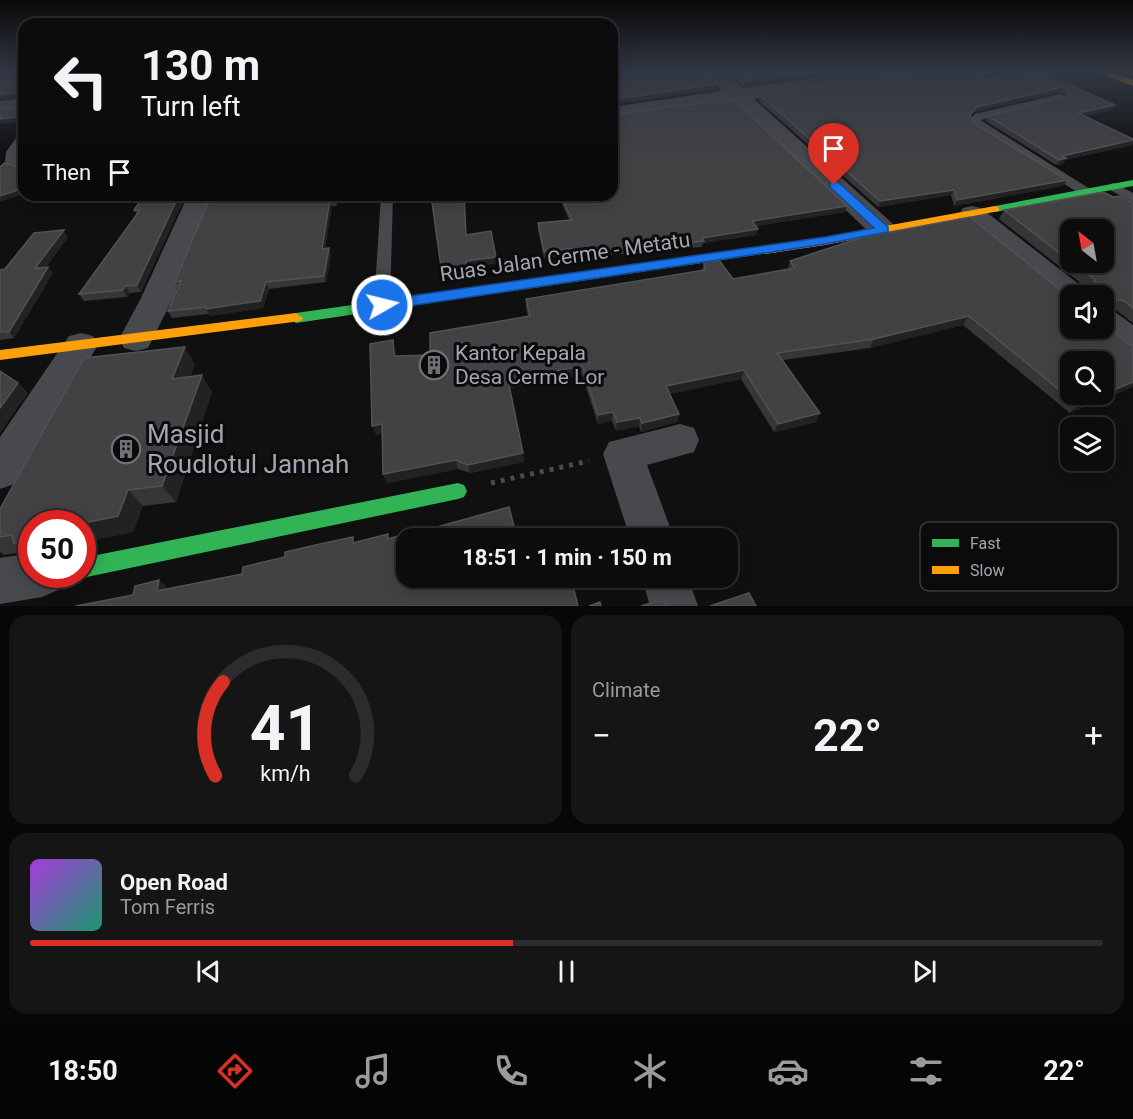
<!DOCTYPE html>
<html lang="en">
<head>
<meta charset="utf-8">
<style>
	body { margin:0; font-family:Roboto,sans-serif; background:#151516; color:#f1f3f6; height:100vh; display:flex; flex-direction:column; font-size:22px; white-space:nowrap }
	* { box-sizing:border-box; margin:0 }
	p { font-size:20px; color:#9a9b9d }
	.icon { flex:none; width:33px; height:33px; fill:none; stroke:currentColor; stroke-width:2; stroke-linecap:round; stroke-linejoin:round }
	.map { position:relative; height:606px; overflow:hidden }
	.side { display:flex; flex-direction:column; gap:9px; padding:9px; background:#070707; flex:1 }
	.side>* { flex:none }
	.banner { position:absolute; left:18px; top:18px; width:600px; height:183px; border-radius:18px; box-shadow:0 3px 15px #0003,0 0 0 2px #2c2c2e; background:#0c0c0d; color:#f1f3f6; overflow:hidden }
	.needle { width:39px; rotate:329deg }
	.buttons { position:absolute; left:1060px; top:219px; display:grid; gap:12px }
	.buttons a { display:grid; place-items:center; width:54px; height:54px; border-radius:12px; background:#0c0c0d; box-shadow:0 3px 15px #0003,0 0 0 2px #2c2c2e; font-size:30px }
	.speed { position:absolute; left:18px; top:510px; display:flex; gap:12px; font-size:30px; font-weight:700; text-align:center }
	.speed>* { display:grid; place-content:center; width:78px; height:78px; border-radius:50%; background:#0c0c0d; box-shadow:0 3px 15px #0003,0 0 0 2px #2c2c2e; line-height:1 }
	.speed .limit { border:9px solid #d22; background:#fff; color:#111 }
	.pin { position:absolute; display:grid; place-items:center; width:51px; height:51px; color:#fff; margin:-62px -26px; border-radius:50% 50% 50% 0; rotate:-45deg; box-shadow:0 0 6px #0007 }
	.pin .icon { rotate:45deg }
	.me { position:absolute; width:66px; margin:-33px; rotate:82deg; stroke-linejoin:round; filter:drop-shadow(0 0 4px #0008) }
	.turn { display:flex; align-items:center; gap:21px; height:126px; padding:0 24px; font-size:27px }
	.turn .icon { width:78px; height:78px; stroke-width:2.5 }
	.turn b { display:block; font-size:42px; line-height:51px }
	.then { display:flex; align-items:center; height:57px; padding:0 24px; background:#0003; gap:12px; font-size:22px }
	.big { font-size:45px; font-weight:700; line-height:1.1 }
	.side .widget { flex:1; display:flex; flex-direction:column; justify-content:center; gap:9px; min-width:0; padding:0 21px; border-radius:18px; background:#151516 }
	.side .dial { align-items:center; gap:0 }
	.dial svg { height:156px; overflow:visible; fill:none; stroke:#2c2c2e; stroke-width:7; stroke-linecap:round; text-anchor:middle }
	.dial text { fill:#f1f3f6; stroke:none }
	.song { display:flex; align-items:center; gap:18px }
	.cover { width:72px; height:72px; border-radius:9px; background:linear-gradient(135deg,hsl(280 70% 55%),hsl(160 70% 35%)) }
	.played { height:6px; border-radius:3px; background:linear-gradient(90deg,#d93025 45%,#2c2c2e 45%) }
	.keys { display:flex; justify-content:space-around; direction:ltr }
	.heat { display:flex; justify-content:space-between; align-items:center; font-size:33px; direction:ltr }
	.side .tiles { flex:1; display:grid; gap:9px; grid-template-columns:1fr 1fr }
	.widget:last-child { grid-column:span 2 }
	.trip { position:absolute; left:396px; top:528px; width:342px; height:60px; border-radius:18px; background:#0c0c0d; box-shadow:0 3px 15px #0003,0 0 0 2px #2c2c2e; font-weight:700; line-height:60px; text-align:center }
	.tab-bar { display:flex; height:96px; justify-content:space-around; align-items:center; background:#050505; color:#9a9b9d }
	.tab-bar .icon { width:42px; height:42px }
	.tab-bar .selected { color:#d93025 }
	.tab-bar b { font-size:27px; color:#f1f3f6 }
	.map>svg:first-child { display:block }
	.lines { fill:none; stroke-linecap:round; stroke-linejoin:round }
	.path { stroke:#494b4e; stroke-width:5; stroke-dasharray:4 6; stroke-linecap:butt }
	.lane { fill:#48494c; fill-rule:evenodd }
	.street { fill:#48494c; fill-rule:evenodd }
	.fast { fill:#30b455; fill-rule:evenodd }
	.slow { fill:#ff9f0a; fill-rule:evenodd }
	.wall { fill:#363638; fill-rule:evenodd }
	.shaded-wall { fill:#222223 }
	.building { fill:#424245; stroke:#515256; stroke-width:1.5 }
	.route { fill:#1a73e8; stroke:#114b97; stroke-width:1.5 }
	.labels { text-anchor:middle; stroke-width:6; stroke-linejoin:round; paint-order:stroke }
	.street-label { font-size:21px; fill:#a3a6b0; stroke:#0b0b0c }
	.poi-label { font-size:21px; fill:#a3a6b0; stroke:#0b0b0c; text-anchor:start }
	.near-poi-label { font-size:26px; fill:#a3a6b0; stroke:#0b0b0c; text-anchor:start }
	.key { fill:#0b0b0c; stroke:#393a3d; stroke-width:1.5 }
	.key-label { font-size:16px; fill:#a3a6b0 }
</style>
</head>
<body>
<div class="map">
<svg width="1133" height="606" viewBox="0 0 1133 606">
	<rect width="100%" height="100%" fill="#101011"/>
	<g class="lines">
		<path class="path" d="M491,483L589,461"/>
		<path class="lane" d="M1061,94L1066,97L1064,99L980,120L1090,189V195H1082L974,127L970,120L975,114Z
			M1114,183L1133,193V202L1110,190V184Z
			M381,195H393L390,305L382,310L374,305Z"/>
		<path class="street" d="M0,71H12L7,77L0,79Z
			M703,71H723L742,88L867,71H915L913,75L906,77L754,99L893,224L897,230L893,236L883,238L873,236L733,102L612,119V107L722,91Z
			M1014,71H1045L1043,75L993,88L986,86L983,82L986,78Z
			M24,98V110L0,113V101Z
			M24,136V171L9,167L5,162L6,152L16,138Z
			M188,195H214L173,298L148,348L136,351L124,348L119,339L141,298Z
			M972,206L981,208L1085,289L1089,296H1071V306L1063,303L963,220L959,214L963,208Z
			M1104,309L1115,312L1133,325V354L1121,351L1093,328H1104Z
			M81,333L93,336L98,345L14,484L0,489V437L69,336Z
			M680,424L694,428L699,440L694,452L647,465L674,538H630L603,454L609,442Z
			M32,553V574H65L58,590L42,597L0,604V558Z
			M642,578H688L698,606H650Z"/>
		<path class="fast" d="M1133,180V186L995,212L989,209L995,206Z
			M765,246L771,250L769,253L296,323L289,318L296,313Z
			M458,483L464,485L467,491L464,497L458,499L82,578L75,574H82V558Z"/>
		<path class="slow" d="M1095,71H1106L1133,80V86Z
			M995,206L999,207V211L825,245L765,254L759,250L765,246L825,237Z
			M296,313L303,318L301,321L0,360V350Z"/>
	</g>
	<path class="wall" d="M726,71H742L745,74L764,71H851L743,86Z
		M916,71H1005L985,76L984,79L988,83L996,85L1044,73L1115,105L1111,110L1085,116L1132,145L1065,160L1063,164L1056,165L986,121L988,116L1067,96L1060,92L974,112L971,116L975,124L1067,180L1063,186L954,206L951,195L878,207L759,101L760,95L908,74Z
		M1120,71H1133V75Z
		M144,195H186L141,292L130,293L127,297L84,301L79,294L137,215L134,210Z
		M211,195H340L337,206H332L325,248L331,255L326,282L269,289L263,308L210,316L208,314L172,318L168,311L179,287L175,282Z
		M431,195L467,235L496,263L467,268V272L442,274Z
		M560,195H612L847,206L845,212L756,226L758,229L756,235L703,243L702,247L574,258L573,254L544,258L538,229V223L569,220L560,199Z
		M1113,197L1133,203V323L1116,310L1110,309L1109,317L1104,323V296H1075L1080,289H1087V288L999,219L1004,210ZM1071,230L1104,262H1071Z
		M68,237L46,267H48L53,273L14,338L0,340V270L5,269Z
		M790,261L1133,345L1070,413L963,325L870,348L783,360L820,413L816,422L774,432L741,379L669,394L679,414L677,422L641,432L639,426L616,431L612,421L598,424L582,375L510,388L524,462L470,473L458,469L387,483L383,474V433L376,435L393,340L395,349L396,356L430,355L528,316L526,308V299L702,271L704,262L733,279L788,270Z
		M195,364L190,377L212,392L176,502L143,506L133,532L82,542V524H32V556L26,552L4,555L0,552V509Z"/>
	<path class="shaded-wall" d="M816,71H851L743,86L744,81Z
		M988,71H1005L985,76Z
		M718,84L717,89L612,105V100Z
		M1063,87L1060,92L974,112L968,120L970,115L977,107Z
		M23,92L24,96L0,99V95Z
		M1115,105L1111,110L1075,118L1078,113Z
		M24,116V121L0,124V119Z
		M1133,140V143L1132,145L1065,160L1063,164L1056,165L1062,156Z
		M1067,180L1063,186L954,206L957,200Z
		M24,188V194L0,202V196Z
		M954,190L951,195L878,207L880,201Z
		M179,195H186L141,292L137,285Z
		M336,195H340L337,206L335,199Z
		M330,199L332,206L324,255L322,249Z
		M847,206L845,212L750,227L752,221Z
		M758,229L756,235L703,243L704,241L702,238Z
		M64,230L68,237L40,275L35,268Z
		M329,248L331,255L326,282L324,276Z
		M496,257V263L467,268V272L466,261Z
		M48,267L53,273L14,338L9,332Z
		M266,282L269,289L263,308L210,316L206,309Z
		M125,286L130,293L127,297L123,290Z
		M969,316L963,325L870,348L874,339Z
		M393,340L395,349L396,365L394,356Z
		M185,347L195,364L183,396L172,379Z
		M582,366V375L509,388L508,380Z
		M744,370L741,379L664,395L666,386Z
		M202,375L212,392L176,502L162,486Z
		M1133,382V387L1070,413L1078,405Z
		M18,383L28,393L0,433V408Z
		M613,412L612,421L598,424V415Z
		M820,413L816,422L774,432L778,424Z
		M679,414L677,422L641,432L642,423Z
		M640,418L639,426L616,431L617,422Z
		M382,424L385,433L376,435L372,426Z
		M523,453L524,462L470,473L468,465Z
		M456,460L458,469L387,483L383,474Z
		M128,490L143,506L133,532L82,542V524H79Z
		M159,580L166,586L164,597L157,591Z"/>
	<path class="building" d="M8,71H24V116L0,119V110L23,107V92L0,95V76L6,74Z
		M612,71H705L718,84L612,100Z
		M733,71H742L745,74L764,71H816L744,81Z
		M917,71H988L984,78L988,83L996,85L1044,73L1115,105L1078,113L1133,139V140L1062,156L1066,158L1059,160L988,116L1067,96L1071,92L1063,87L977,107L970,115L975,124L1067,180L957,200L954,190L880,201L760,95L908,74Z
		M733,99L847,206L752,221L758,229L702,238L704,241L574,252L573,248L544,252L538,223L572,220L560,195H612V115Z
		M23,145H24V188L0,196V167L4,163L22,168Z
		M1103,192L1113,197L1120,196L1133,203V308L1124,301L1110,298L1109,317H1104V296H1079L1080,289H1097L1094,279L1072,262H1104V230H1071V262L1004,210Z
		M144,195H179L137,285L125,286L123,290L79,294L140,210H134Z
		M211,195H336L335,199H330L322,249L329,248L324,276L266,282L260,301L206,309V307L168,311L181,281L175,282Z
		M431,195H464L466,235L491,231L496,257L466,261V265L441,267Z
		M970,217L1068,296L1071,297V328H1104V324L1128,344L1133,345V382L1104,394V362H1071V394H1102L1078,405L969,316L874,339L777,353L820,413L778,424L744,370L666,386L679,414L642,423L640,418L617,422L613,412L598,415L582,366L508,380L523,453L468,465L456,460L383,474L382,424L372,426L370,344L393,340L394,356L430,355V333L530,316L526,299L705,270L704,262L719,260L733,279L795,268L790,261L863,237Z
		M64,230L35,268L48,267L9,332H0V270L5,269L34,233Z
		M185,347L172,379L202,375L162,486L128,490L118,516L79,524H32V541L14,543L12,535L0,537V509L84,358Z
		M0,371L18,383L0,408Z
		M509,507L517,538H406V578H571L578,606H76L133,595L135,586L159,580L157,591L242,574L243,567L285,557V552L320,544L353,537V543L388,534V539L419,530V532Z
		M749,593L756,606H710Z
		M600,602L601,606H589Z
		M654,602H665L666,606H641Z"/>
	<linearGradient id="sky" x2="0" y2="1"><stop stop-color="#090909"/><stop offset="0.46" stop-color="#313743"/><stop offset="1" stop-color="#313743" stop-opacity="0"/></linearGradient>
	<rect width="1133" height="156" fill="url(#sky)"/>
	<path class="route" d="M830,182H838L888,227V232L825,244L382,310L375,305L382,300L825,237L874,228L830,187Z"/>
	<defs>
		<g id="building-ring" transform="scale(1.5)"><circle r="9.5" fill="#0b0b0c" stroke="#707278" stroke-width="1.5"/><path d="M-4-6H4V6H1V3H-1V6H-4ZM-2.5-4.3h1.7v1.8h-1.7ZM.8-4.3h1.7v1.8H.8ZM-2.5-1h1.7V.8h-1.7ZM.8-1h1.7V.8H.8Z" fill="#707278"/></g>
	</defs>
	<g fill-rule="evenodd">
		<use href="#building-ring" x="434" y="365"/>
		<use href="#building-ring" x="126" y="449"/>
	</g>
	<g class="labels">
		<g class="street-label">
			<text transform="translate(565 257) rotate(-8)" y="7">Ruas Jalan Cerme - Metatu</text>
		</g>
		<g class="poi-label">
			<text x="455" y="360">Kantor Kepala<tspan x="455" dy="24">Desa Cerme Lor</tspan></text>
		</g>
		<g class="near-poi-label">
			<text x="147" y="443">Masjid<tspan x="147" dy="30">Roudlotul Jannah</tspan></text>
		</g>
	</g>
	<rect x="920" y="522" width="198" height="69" rx="9" class="key"/>
	<rect x="932" y="539" width="27" height="8" fill="#30b455"/>
	<rect x="932" y="566" width="27" height="8" fill="#ff9f0a"/>
	<g class="key-label">
		<text x="970" y="549">Fast</text>
		<text x="970" y="576">Slow</text>
	</g>
</svg>
<div class="buttons">
<a><svg class="needle" viewBox="-14 -14 28 28"><path d="M0-13l5 13h-10z" fill="#e53935"/><path d="M0 13l5-13h-10z" fill="#9a9b9d"/></svg></a>
<a><svg class="icon" aria-label="sound" viewBox="0 0 24 24"><path d="M4 9h4l5-4v14l-5-4H4zM17 9q2 3 0 6"/></svg></a>
<a><svg class="icon" aria-label="search" viewBox="0 0 24 24"><circle cx="10" cy="10" r="6"/><path d="M15 15l6 6"/></svg></a>
<a><svg class="icon" aria-label="layers" viewBox="0 0 24 24"><path d="M12 4l9 5-9 5-9-5zM3 14l9 5 9-5"/></svg></a>
</div>
<div class="speed"><div class="limit">50</div></div>
<div class="pin" style="left:834px;top:185px;background:#d93025"><svg class="icon" aria-label="arrive" viewBox="0 0 24 24"><path d="M6 21V4h12l-3 4 3 4H6"/></svg></div>
<svg class="me" style="left:382px;top:305px" viewBox="-20 -20 40 40"><circle r="17" fill="#1a73e8" stroke="#fff" stroke-width="3"/><path d="M0-11L8 9 0 5-8 9z" fill="#fff"/></svg>
<div class="trip">18:51 · 1 min · 150 m</div>
<div class="banner">
<div class="turn"><svg class="icon" aria-label="left" viewBox="0 0 24 24"><path d="M17 20v-9H6M10 6l-5 5 5 5"/></svg><div><b>130 m</b>Turn left</div></div>
<div class="then">Then<svg class="icon" aria-label="arrive" viewBox="0 0 24 24"><path d="M6 21V4h12l-3 4 3 4H6"/></svg></div>
</div>
</div>
<section class="side">
<div class="tiles">
<div class="widget dial"><svg viewBox="0 0 100 80">
<path d="M14 69A42 42 0 1 1 86 69"/>
<path d="M14 69A42 42 0 0 1 18 21" stroke="#d93025"/>
<text x="50" y="56" font-size="32" font-weight="700">41</text>
<text x="50" y="72" font-size="11">km/h</text>
</svg></div>
<div class="widget"><p>Climate</p>
<div class="heat"><a>−</a><b class="big">22°</b><a>+</a></div>
</div>
<div class="widget">
<div class="song"><i class="cover"></i><div><b>Open Road</b><p>Tom Ferris</p></div></div>
<div class="played"></div>
<div class="keys"><svg class="icon" aria-label="previous" viewBox="0 0 24 24"><path d="M18 5L8 12l10 7zM5 5v14"/></svg><svg class="icon" aria-label="pause" viewBox="0 0 24 24"><path d="M8 5v14M16 5v14"/></svg><svg class="icon" aria-label="next" viewBox="0 0 24 24"><path d="M6 5l10 7-10 7zM19 5v14"/></svg></div>
</div>
</div>
</section>
<nav class="tab-bar">
<b>18:50</b>
<svg class="icon selected" aria-label="directions" viewBox="0 0 24 24"><path d="M12 3l9 9-9 9-9-9zM9 14v-3h6M13 9l2 2-2 2"/></svg>
<svg class="icon" aria-label="music" viewBox="0 0 24 24"><path d="M9 18V5l10-2v13"/><circle cx="6" cy="18" r="3"/><circle cx="16" cy="16" r="3"/></svg>
<svg class="icon" aria-label="phone" viewBox="0 0 24 24"><path d="M5 4h4l2 5-3 2q2 4 5 5l2-3 5 2v4C11 20 4 13 5 4z"/></svg>
<svg class="icon" aria-label="climate" viewBox="0 0 24 24"><path d="M12 3v18M4 7l16 10M4 17L20 7"/></svg>
<svg class="icon" aria-label="car" viewBox="0 0 24 24"><path d="M5 17H2v-5l4-1 3-4h7l3 4 3 1v5h-3M9 17h6M6 11h13"/><circle cx="7" cy="17" r="2"/><circle cx="17" cy="17" r="2"/></svg>
<svg class="icon" aria-label="filters" viewBox="0 0 24 24"><path d="M4 7h16M4 17h16"/><circle cx="9" cy="7" r="2"/><circle cx="15" cy="17" r="2"/></svg>
<b>22°</b>
</nav>
</body>
</html>
